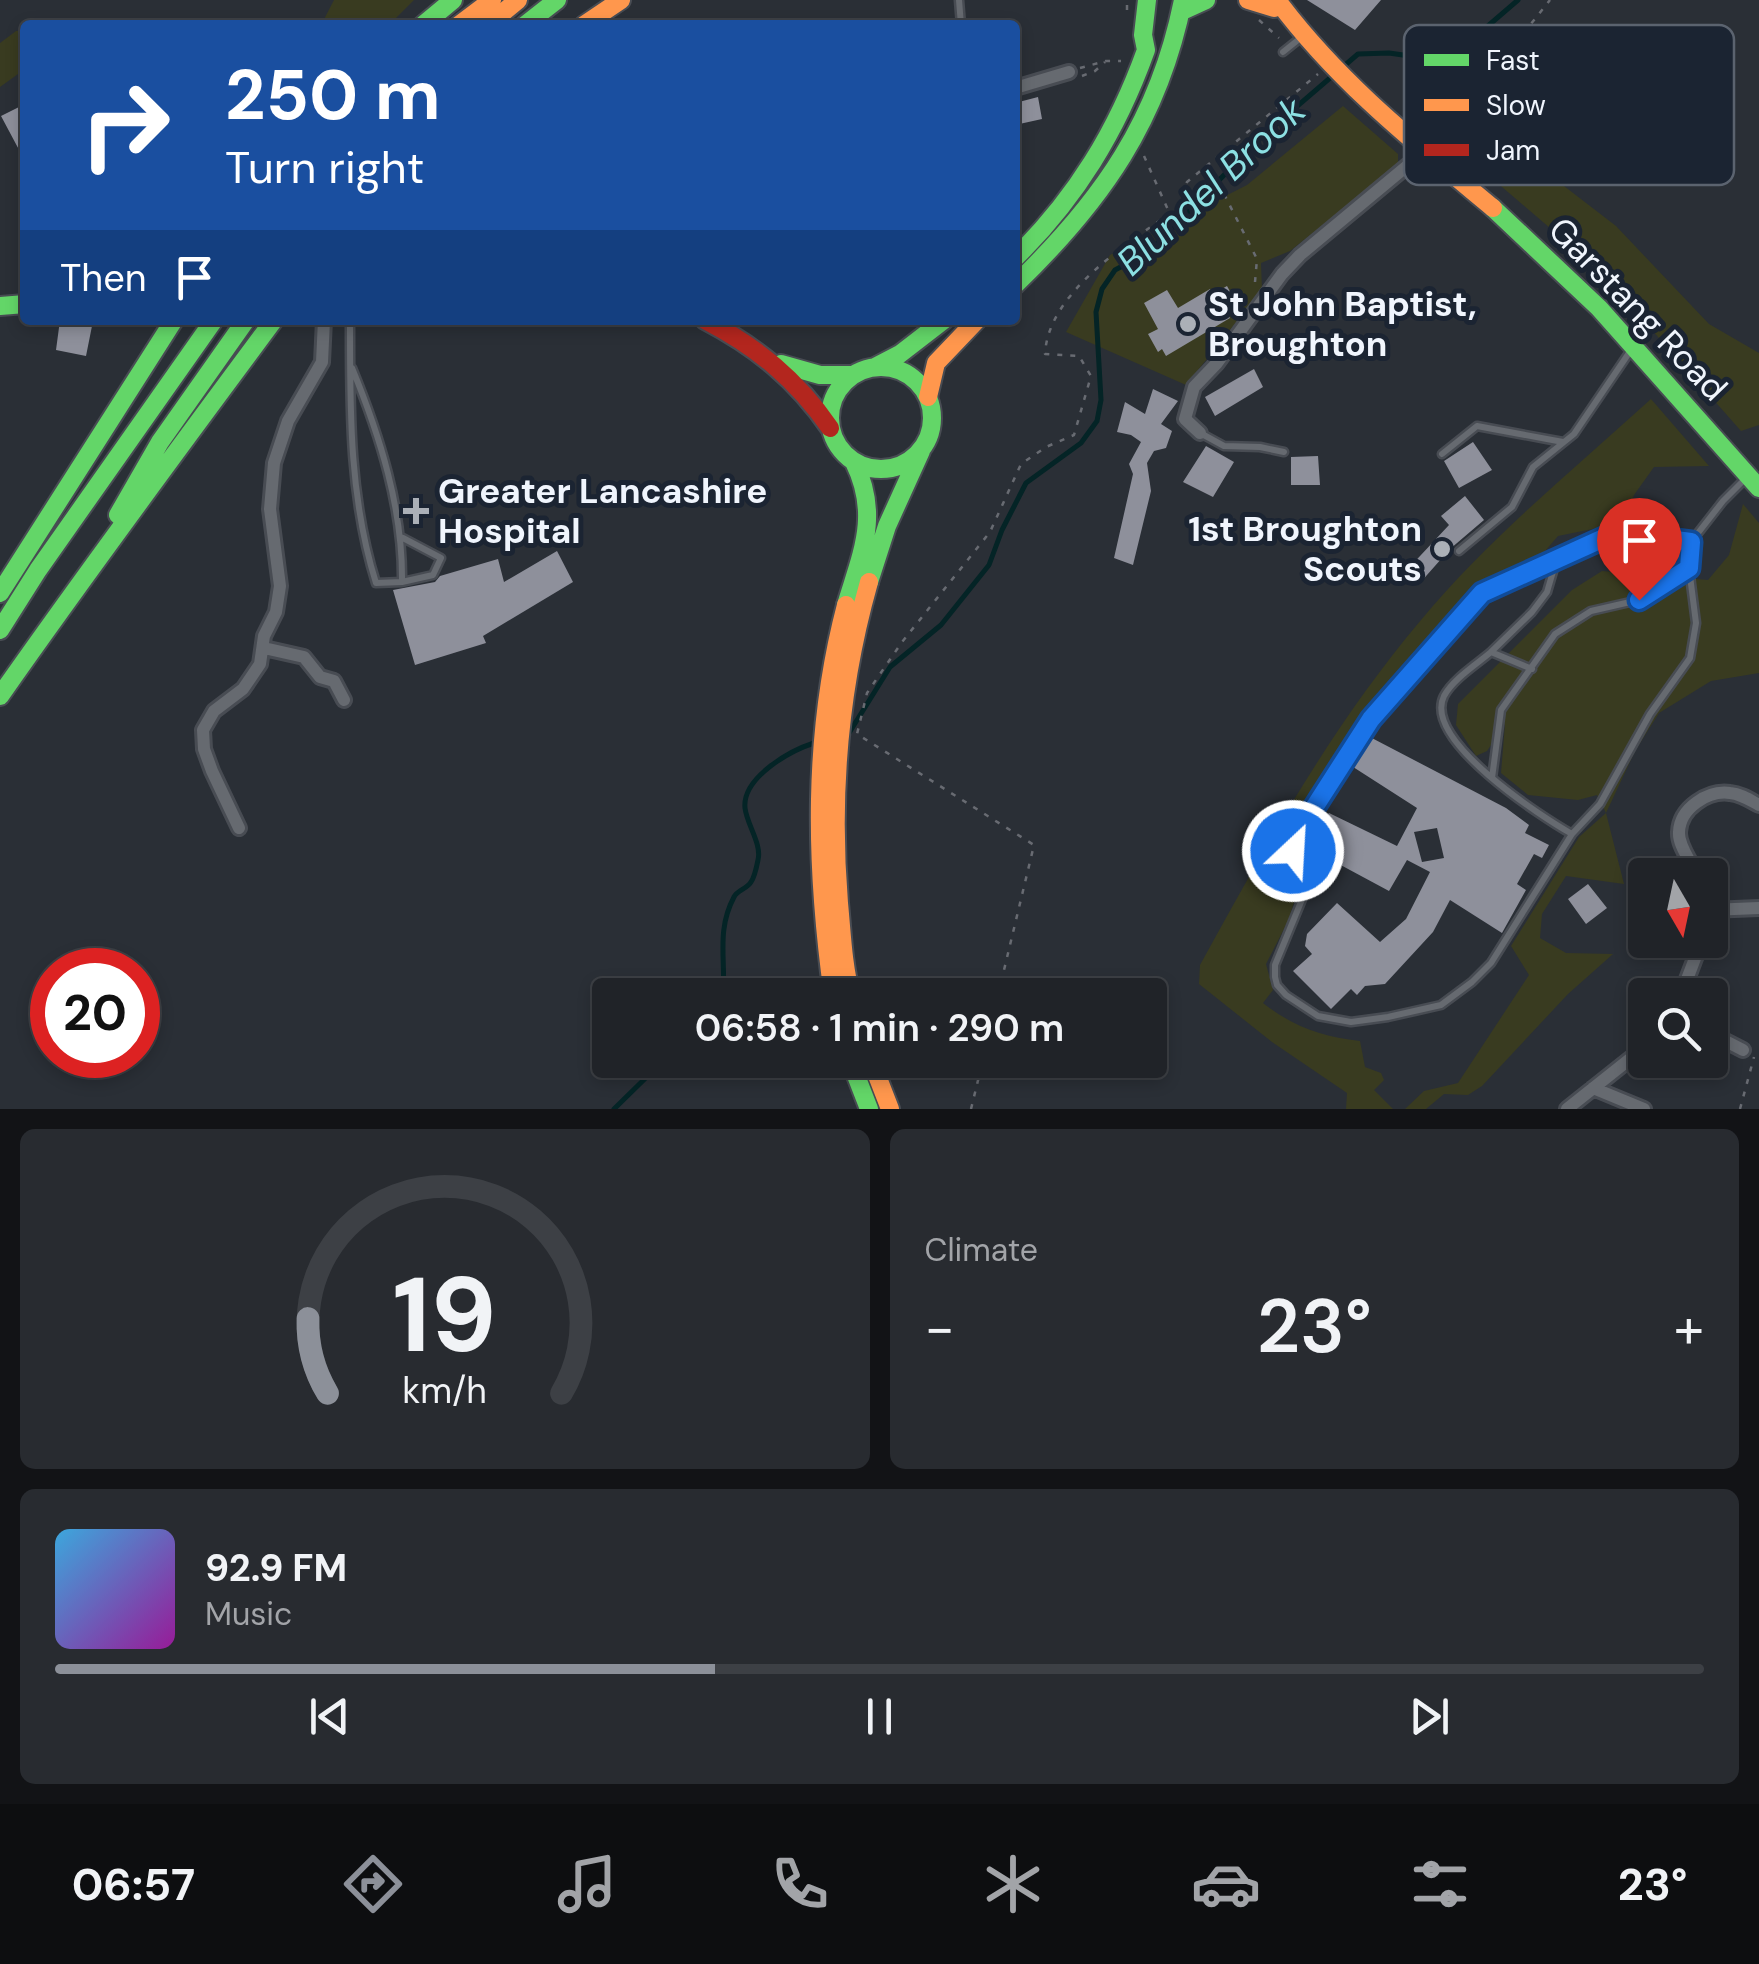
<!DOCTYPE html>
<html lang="en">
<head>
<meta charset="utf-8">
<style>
	body { margin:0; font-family:"DM Sans",sans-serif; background:#282b30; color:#f1f3f6; height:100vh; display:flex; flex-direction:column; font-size:38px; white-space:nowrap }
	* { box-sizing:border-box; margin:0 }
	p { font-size:32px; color:#a2a4a8 }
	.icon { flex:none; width:55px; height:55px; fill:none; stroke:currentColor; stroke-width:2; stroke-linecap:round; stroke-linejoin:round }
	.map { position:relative; height:1109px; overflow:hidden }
	.side { display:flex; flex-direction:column; gap:20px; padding:20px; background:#121316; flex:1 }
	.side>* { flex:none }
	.hud { position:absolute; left:20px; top:20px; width:1000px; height:305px; border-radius:10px; box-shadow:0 5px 15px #0003,0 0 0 2px #3d4045; background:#1a4fa0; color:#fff; overflow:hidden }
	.needle { width:65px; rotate:171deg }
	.controls { position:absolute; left:1628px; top:858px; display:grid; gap:20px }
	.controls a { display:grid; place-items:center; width:100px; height:100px; border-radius:10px; background:#202328; box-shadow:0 5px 15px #0003,0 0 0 2px #3d4045; font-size:50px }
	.speed { position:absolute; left:30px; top:948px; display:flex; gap:20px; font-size:50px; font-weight:700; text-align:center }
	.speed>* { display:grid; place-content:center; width:130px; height:130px; border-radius:50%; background:#202328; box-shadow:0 5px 15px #0003,0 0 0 2px #3d4045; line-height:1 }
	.speed .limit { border:15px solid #d22; background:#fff; color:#111 }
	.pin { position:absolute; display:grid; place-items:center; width:85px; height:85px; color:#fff; margin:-102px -42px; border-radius:50% 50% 50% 0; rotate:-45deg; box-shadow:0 0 10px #0007 }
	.pin .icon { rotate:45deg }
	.me { position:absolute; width:110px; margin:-55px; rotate:25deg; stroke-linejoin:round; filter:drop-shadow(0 0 8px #0008) }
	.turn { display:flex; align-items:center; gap:35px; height:210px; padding:0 40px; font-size:45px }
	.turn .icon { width:130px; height:130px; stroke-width:2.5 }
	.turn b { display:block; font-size:70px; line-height:85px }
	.then { display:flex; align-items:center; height:95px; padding:0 40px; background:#0003; gap:20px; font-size:38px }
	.big { font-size:75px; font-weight:600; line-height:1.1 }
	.side .widget { flex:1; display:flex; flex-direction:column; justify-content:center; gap:15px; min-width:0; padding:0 35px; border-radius:15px; background:#282b30 }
	.side .dial { align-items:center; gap:0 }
	.dial svg { height:260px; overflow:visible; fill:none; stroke:#3d4045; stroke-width:7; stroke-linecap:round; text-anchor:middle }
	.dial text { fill:#f1f3f6; stroke:none }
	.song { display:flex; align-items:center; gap:30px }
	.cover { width:120px; height:120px; border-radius:15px; background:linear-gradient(135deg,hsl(200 70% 55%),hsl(300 70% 35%)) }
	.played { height:10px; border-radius:5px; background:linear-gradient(90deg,#8c9099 40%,#3d4045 40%) }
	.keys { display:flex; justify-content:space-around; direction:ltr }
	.heat { display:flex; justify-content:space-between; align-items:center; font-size:55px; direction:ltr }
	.side .tiles { flex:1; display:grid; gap:20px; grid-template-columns:1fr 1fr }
	.widget:last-child { grid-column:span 2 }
	.trip { position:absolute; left:592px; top:978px; width:575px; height:100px; border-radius:10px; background:#202328; box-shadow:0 5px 15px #0003,0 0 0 2px #3d4045; font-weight:600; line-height:100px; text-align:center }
	.menu { display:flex; height:160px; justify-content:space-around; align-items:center; background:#0d0e10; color:#a2a4a8 }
	.menu .icon { width:70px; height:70px }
	.menu .on { color:#8c9099 }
	.menu b { font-size:45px; color:#f1f3f6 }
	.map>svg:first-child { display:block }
	.green { fill:#393b20 }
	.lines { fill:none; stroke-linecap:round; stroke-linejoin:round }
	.stream { stroke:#042426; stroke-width:5 }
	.building { fill:#8e909b; fill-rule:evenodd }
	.lane-casing { stroke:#484c53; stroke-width:11 }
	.street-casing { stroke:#484c53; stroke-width:18 }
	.fast-casing { stroke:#484c53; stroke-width:22 }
	.slow-casing { stroke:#484c53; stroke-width:22 }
	.jam-casing { stroke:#484c53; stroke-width:22 }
	.path { stroke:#686b72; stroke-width:2.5; stroke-dasharray:5 8; stroke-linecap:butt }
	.lane { stroke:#666a70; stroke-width:6 }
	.street { stroke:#666a70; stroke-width:12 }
	.fast { stroke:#63d668; stroke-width:18 }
	.slow { stroke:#ff974d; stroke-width:18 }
	.jam { stroke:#b3261e; stroke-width:18 }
	.route-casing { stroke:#114b97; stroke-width:25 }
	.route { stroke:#1a73e8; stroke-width:18 }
	.poi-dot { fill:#abb0b7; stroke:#1b2432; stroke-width:4 }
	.labels { text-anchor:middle; stroke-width:10; stroke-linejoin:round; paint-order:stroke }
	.poi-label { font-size:35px; font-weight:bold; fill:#f0f5fd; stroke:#1b2432; text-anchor:start }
	.street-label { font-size:35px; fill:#f0f5fd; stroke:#1b2432 }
	.water-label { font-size:38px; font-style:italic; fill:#8ce0e3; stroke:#1b2432 }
	.key { fill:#1b2432; stroke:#5b636f; stroke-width:2.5 }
	.key-label { font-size:28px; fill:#f0f5fd }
</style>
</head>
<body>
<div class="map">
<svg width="1759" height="1109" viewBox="0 0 1759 1109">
	<rect width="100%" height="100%" fill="#2a2f36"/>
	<path class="green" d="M334,0H414L389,25H321Z
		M25,30V69L0,87V43L16,31Z
		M1478,104L1504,140L1616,226L1709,324L1759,353V425L1741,431L1599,270L1426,122L1431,114Z
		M1343,106L1398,154V165L1290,251L1261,263L1262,290L1186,385L1066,332L1110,255L1247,185Z
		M1651,399L1709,466L1654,467L1634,495L1622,523L1558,536L1539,558L1477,586L1443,623L1344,742L1286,835L1283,864L1298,890L1288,921L1266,964L1273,990L1263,1003C1294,1027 1322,1037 1360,1041L1365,1067L1381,1073L1384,1080L1374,1090L1393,1109H1346L1347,1093L1272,1042L1199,984L1200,965C1268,842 1330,728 1421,620C1488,539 1573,470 1651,399Z
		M1743,504L1759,523V673L1711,681L1659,713L1635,751L1606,813L1624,884L1566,876L1542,914L1540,938L1566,953L1613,954L1568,994L1482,1086L1468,1095L1444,1094L1426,1109H1405L1424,1091L1458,1083L1529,975L1511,946L1579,837L1606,813L1597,795L1578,800L1528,795L1501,773L1505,724L1487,751L1476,756L1456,725L1458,704L1572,590L1602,571L1708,580L1729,555Z"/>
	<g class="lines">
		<path class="stream" d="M844,734L849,733L890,667L941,625L989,565L1002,530L1026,483L1081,443L1097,421L1101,400L1096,312L1102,289L1115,270L1139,257L1162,239L1259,139L1358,54L1389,53L1424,58L1454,55L1518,0
			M723,995C726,960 716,931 734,897C737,890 747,889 751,882C754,878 757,865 758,860C762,844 747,825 745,808C742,778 789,751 814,743
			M614,1109L664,1060"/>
	</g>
	<path class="building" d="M1307,0H1381L1355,30Z
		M1038,97L1042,119L1015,125V103Z
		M25,104V161L1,116Z
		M1227,286L1238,306L1226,312L1230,318L1166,356L1162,349L1158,352L1148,334L1158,329L1144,303L1167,290L1178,308L1210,289L1213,294Z
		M60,320L92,326L86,356L56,350Z
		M1254,369L1263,387L1215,416L1205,397Z
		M1153,389L1178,401L1161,424L1172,431L1166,448L1154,451L1147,463L1151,491L1133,565L1114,558L1133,474L1129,464L1141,442L1131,435L1117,432L1125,402L1145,414Z
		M1473,442L1492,470L1459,488L1444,461Z
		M1206,446L1234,462L1213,497L1183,482Z
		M1318,456L1320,485H1291V457Z
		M1465,496L1484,520L1450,549L1419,584L1406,571L1449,525L1441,516Z
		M557,551L573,582L483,636L486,643L415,665L393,590L435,582L440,576L498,559L504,582Z
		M1368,736L1506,808L1529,825L1525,833L1549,845L1542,858L1534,854L1517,884L1526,890L1502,933L1450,900L1433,932L1385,984L1365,986L1357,995L1351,989L1331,1009L1293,971L1312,954L1305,946L1307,934L1337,903L1380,942L1406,919L1430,872L1407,860L1389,891L1309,848L1312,843L1302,840L1320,812L1327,816L1329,813L1397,846L1417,808L1350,765ZM1437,828L1444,858L1422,862L1414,832Z
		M1588,884L1607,908L1586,924L1568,899Z"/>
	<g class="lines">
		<g class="lane-casing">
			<path id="lane" d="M959,0L961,25
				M1283,52L1303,36
				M350,320C350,409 349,497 376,583L402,582L433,575L441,558L403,538
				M352,368C380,436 403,509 402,582
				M1202,434L1224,446L1260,447L1284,452
				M1442,454L1477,426L1563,442
				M1691,542L1629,534L1606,537L1482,593L1371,719L1294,839C1293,860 1306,877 1303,897L1275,965V977L1277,985L1286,995L1318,1016L1351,1022L1388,1017L1441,1005L1472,982L1491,963L1572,834L1600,804L1650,714L1690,658L1696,623L1689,568L1691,542L1723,501L1748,476
				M1459,551L1512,507L1533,467L1574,434L1631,350
				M1491,652C1477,664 1453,679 1444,696C1422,740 1542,817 1572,834
				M1532,669L1491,652L1532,612L1547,592L1557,558
				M1492,778L1501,710L1555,634L1591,611L1639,600L1688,568"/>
		</g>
		<g class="street-casing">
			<path id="street" d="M1015,88L1069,72
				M1200,433L1185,419L1194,387L1217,363L1282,274L1300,255L1425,151
				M264,648L304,657L320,677L334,681L344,700
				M239,828L212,771L204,749L203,730L214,711L243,689L260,664L264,636L276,612L280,586L270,509L274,463L288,421L322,362L324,320
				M1696,875C1692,862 1678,846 1679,832C1680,808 1708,790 1730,793C1741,794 1750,800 1759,805
				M1710,910L1759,908
				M1681,995L1702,940
				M1710,1033L1743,1050
				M1593,1088L1644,1109
				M1567,1109L1645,1047"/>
		</g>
		<g class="fast-casing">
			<path id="fast" d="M1182,11L1206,0
				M423,25L453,0
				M525,25L557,0
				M1493,208L1599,308L1759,488
				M1015,258C1076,198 1117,131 1146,50L1143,35L1147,0
				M1015,285C1102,201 1159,120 1183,0
				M0,306L25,304
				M781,364L820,375H852
				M830 418a51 51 0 1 1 102 0a51 51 0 1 1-102 0Z
				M875,367L900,354L944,320
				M118,515L160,442L246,320
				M869,582L887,526L921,451
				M0,593L174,320
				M846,605C862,552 880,515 854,462
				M0,630L38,570L214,320
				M0,696C89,569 181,445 274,320
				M850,1060L869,1109"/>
		</g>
		<g class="slow-casing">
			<path id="slow" d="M1248,0L1274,8
				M1277,0C1338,82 1415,143 1493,208
				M459,25L492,0
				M488,25L518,0
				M584,25L621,0
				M928,397L936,363L977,320
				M833,995C815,864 812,734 846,605
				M851,995C843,965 842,934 839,903C830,794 839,688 869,582
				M871,1060L890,1109"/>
		</g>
		<g class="jam-casing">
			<path id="jam" d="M705,320C757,347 797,380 830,428"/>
		</g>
		<path class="path" d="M1127,10V0
			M1259,20L1279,38
			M1080,68L1106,61H1121
			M1082,76L1095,71L1105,62
			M1414,119L1433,100L1487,79L1550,0
			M1144,156L1177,230L1223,192L1257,259L1255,282
			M998,995L1034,845L857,734L867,693L902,642L990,532L1021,464L1046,447L1074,435L1091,376L1079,356L1045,354C1048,294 1124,246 1169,214L1179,205L1187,182L1318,74
			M971,1109L983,1060
			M1740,1109L1754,1057"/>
		<use href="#lane" class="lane"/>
		<use href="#street" class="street"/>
		<use href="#fast" class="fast"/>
		<use href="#slow" class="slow"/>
		<use href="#jam" class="jam"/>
	</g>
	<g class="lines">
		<g class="route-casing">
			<path id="route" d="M1293,851L1294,839L1371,719L1482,593L1606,537L1629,534L1691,542L1689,568L1639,600"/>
		</g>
		<use href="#route" class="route"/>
	</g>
	<g class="poi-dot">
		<circle cx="1188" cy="324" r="10"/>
		<path d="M411 496h10v10h10v10h-10v10h-10v-10h-10v-10h10z"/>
		<circle cx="1442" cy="549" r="10"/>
	</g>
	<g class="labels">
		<g class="poi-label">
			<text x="1208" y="316">St John Baptist,<tspan x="1208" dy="40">Broughton</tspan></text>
			<text x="438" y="503">Greater Lancashire<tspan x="438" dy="40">Hospital</tspan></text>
			<text x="1422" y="541" text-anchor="end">1st Broughton<tspan x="1422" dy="40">Scouts</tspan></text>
		</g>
		<g class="street-label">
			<text transform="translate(1638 309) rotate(46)" y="12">Garstang Road</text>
		</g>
		<g class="water-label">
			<text transform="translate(1211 186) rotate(-43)" y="13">Blundel Brook</text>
		</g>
	</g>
	<rect x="1404" y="25" width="330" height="160" rx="15" class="key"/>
	<rect x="1424" y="54" width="45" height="12" fill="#63d668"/>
	<rect x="1424" y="99" width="45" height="12" fill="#ff974d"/>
	<rect x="1424" y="144" width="45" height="12" fill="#b3261e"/>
	<g class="key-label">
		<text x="1486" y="70">Fast</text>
		<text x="1486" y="115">Slow</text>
		<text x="1486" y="160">Jam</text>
	</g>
</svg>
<div class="controls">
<a><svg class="needle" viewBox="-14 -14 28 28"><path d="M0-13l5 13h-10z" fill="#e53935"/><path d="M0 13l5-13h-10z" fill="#a2a4a8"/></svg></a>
<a><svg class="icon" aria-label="search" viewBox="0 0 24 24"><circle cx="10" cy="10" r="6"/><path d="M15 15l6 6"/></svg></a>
</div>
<div class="speed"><div class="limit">20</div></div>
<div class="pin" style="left:1639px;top:600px;background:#d93025"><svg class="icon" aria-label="arrive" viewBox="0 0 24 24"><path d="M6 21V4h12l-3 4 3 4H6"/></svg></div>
<svg class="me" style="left:1293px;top:851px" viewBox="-20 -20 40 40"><circle r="17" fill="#1a73e8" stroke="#fff" stroke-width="3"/><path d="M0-11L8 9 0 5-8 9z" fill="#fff"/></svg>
<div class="trip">06:58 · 1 min · 290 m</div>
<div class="hud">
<div class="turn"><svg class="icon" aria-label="right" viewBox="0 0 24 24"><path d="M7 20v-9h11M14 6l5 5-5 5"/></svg><div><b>250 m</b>Turn right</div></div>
<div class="then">Then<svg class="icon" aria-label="arrive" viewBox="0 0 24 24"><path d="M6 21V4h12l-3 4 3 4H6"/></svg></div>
</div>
</div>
<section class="side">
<div class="tiles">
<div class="widget dial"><svg viewBox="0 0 100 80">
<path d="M14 69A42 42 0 1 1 86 69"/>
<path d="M14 69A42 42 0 0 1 8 46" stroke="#8c9099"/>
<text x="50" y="56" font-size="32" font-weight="700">19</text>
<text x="50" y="72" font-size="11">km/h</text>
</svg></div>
<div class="widget"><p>Climate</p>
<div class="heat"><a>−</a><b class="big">23°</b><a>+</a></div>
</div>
<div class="widget">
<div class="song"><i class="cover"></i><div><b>92.9 FM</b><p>Music</p></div></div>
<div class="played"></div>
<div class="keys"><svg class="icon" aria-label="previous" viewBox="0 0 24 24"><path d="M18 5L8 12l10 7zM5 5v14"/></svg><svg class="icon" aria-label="pause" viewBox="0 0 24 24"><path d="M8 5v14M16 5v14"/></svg><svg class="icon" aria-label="next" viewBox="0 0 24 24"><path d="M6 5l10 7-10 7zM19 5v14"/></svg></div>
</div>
</div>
</section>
<nav class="menu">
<b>06:57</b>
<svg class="icon on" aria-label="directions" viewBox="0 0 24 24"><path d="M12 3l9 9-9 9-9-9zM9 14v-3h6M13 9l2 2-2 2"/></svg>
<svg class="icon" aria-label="music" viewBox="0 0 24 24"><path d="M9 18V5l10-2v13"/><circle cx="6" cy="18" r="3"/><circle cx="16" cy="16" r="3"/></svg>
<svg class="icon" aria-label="phone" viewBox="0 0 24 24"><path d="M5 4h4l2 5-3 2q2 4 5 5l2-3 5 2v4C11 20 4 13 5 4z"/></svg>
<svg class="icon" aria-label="climate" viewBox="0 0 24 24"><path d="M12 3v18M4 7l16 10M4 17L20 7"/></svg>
<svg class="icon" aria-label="car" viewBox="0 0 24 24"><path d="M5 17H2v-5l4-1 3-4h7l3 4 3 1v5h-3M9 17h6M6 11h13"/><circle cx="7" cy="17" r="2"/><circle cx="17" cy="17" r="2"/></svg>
<svg class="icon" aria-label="filters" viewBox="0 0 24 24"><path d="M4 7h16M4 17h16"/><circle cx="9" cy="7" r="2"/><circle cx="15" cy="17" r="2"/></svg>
<b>23°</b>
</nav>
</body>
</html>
